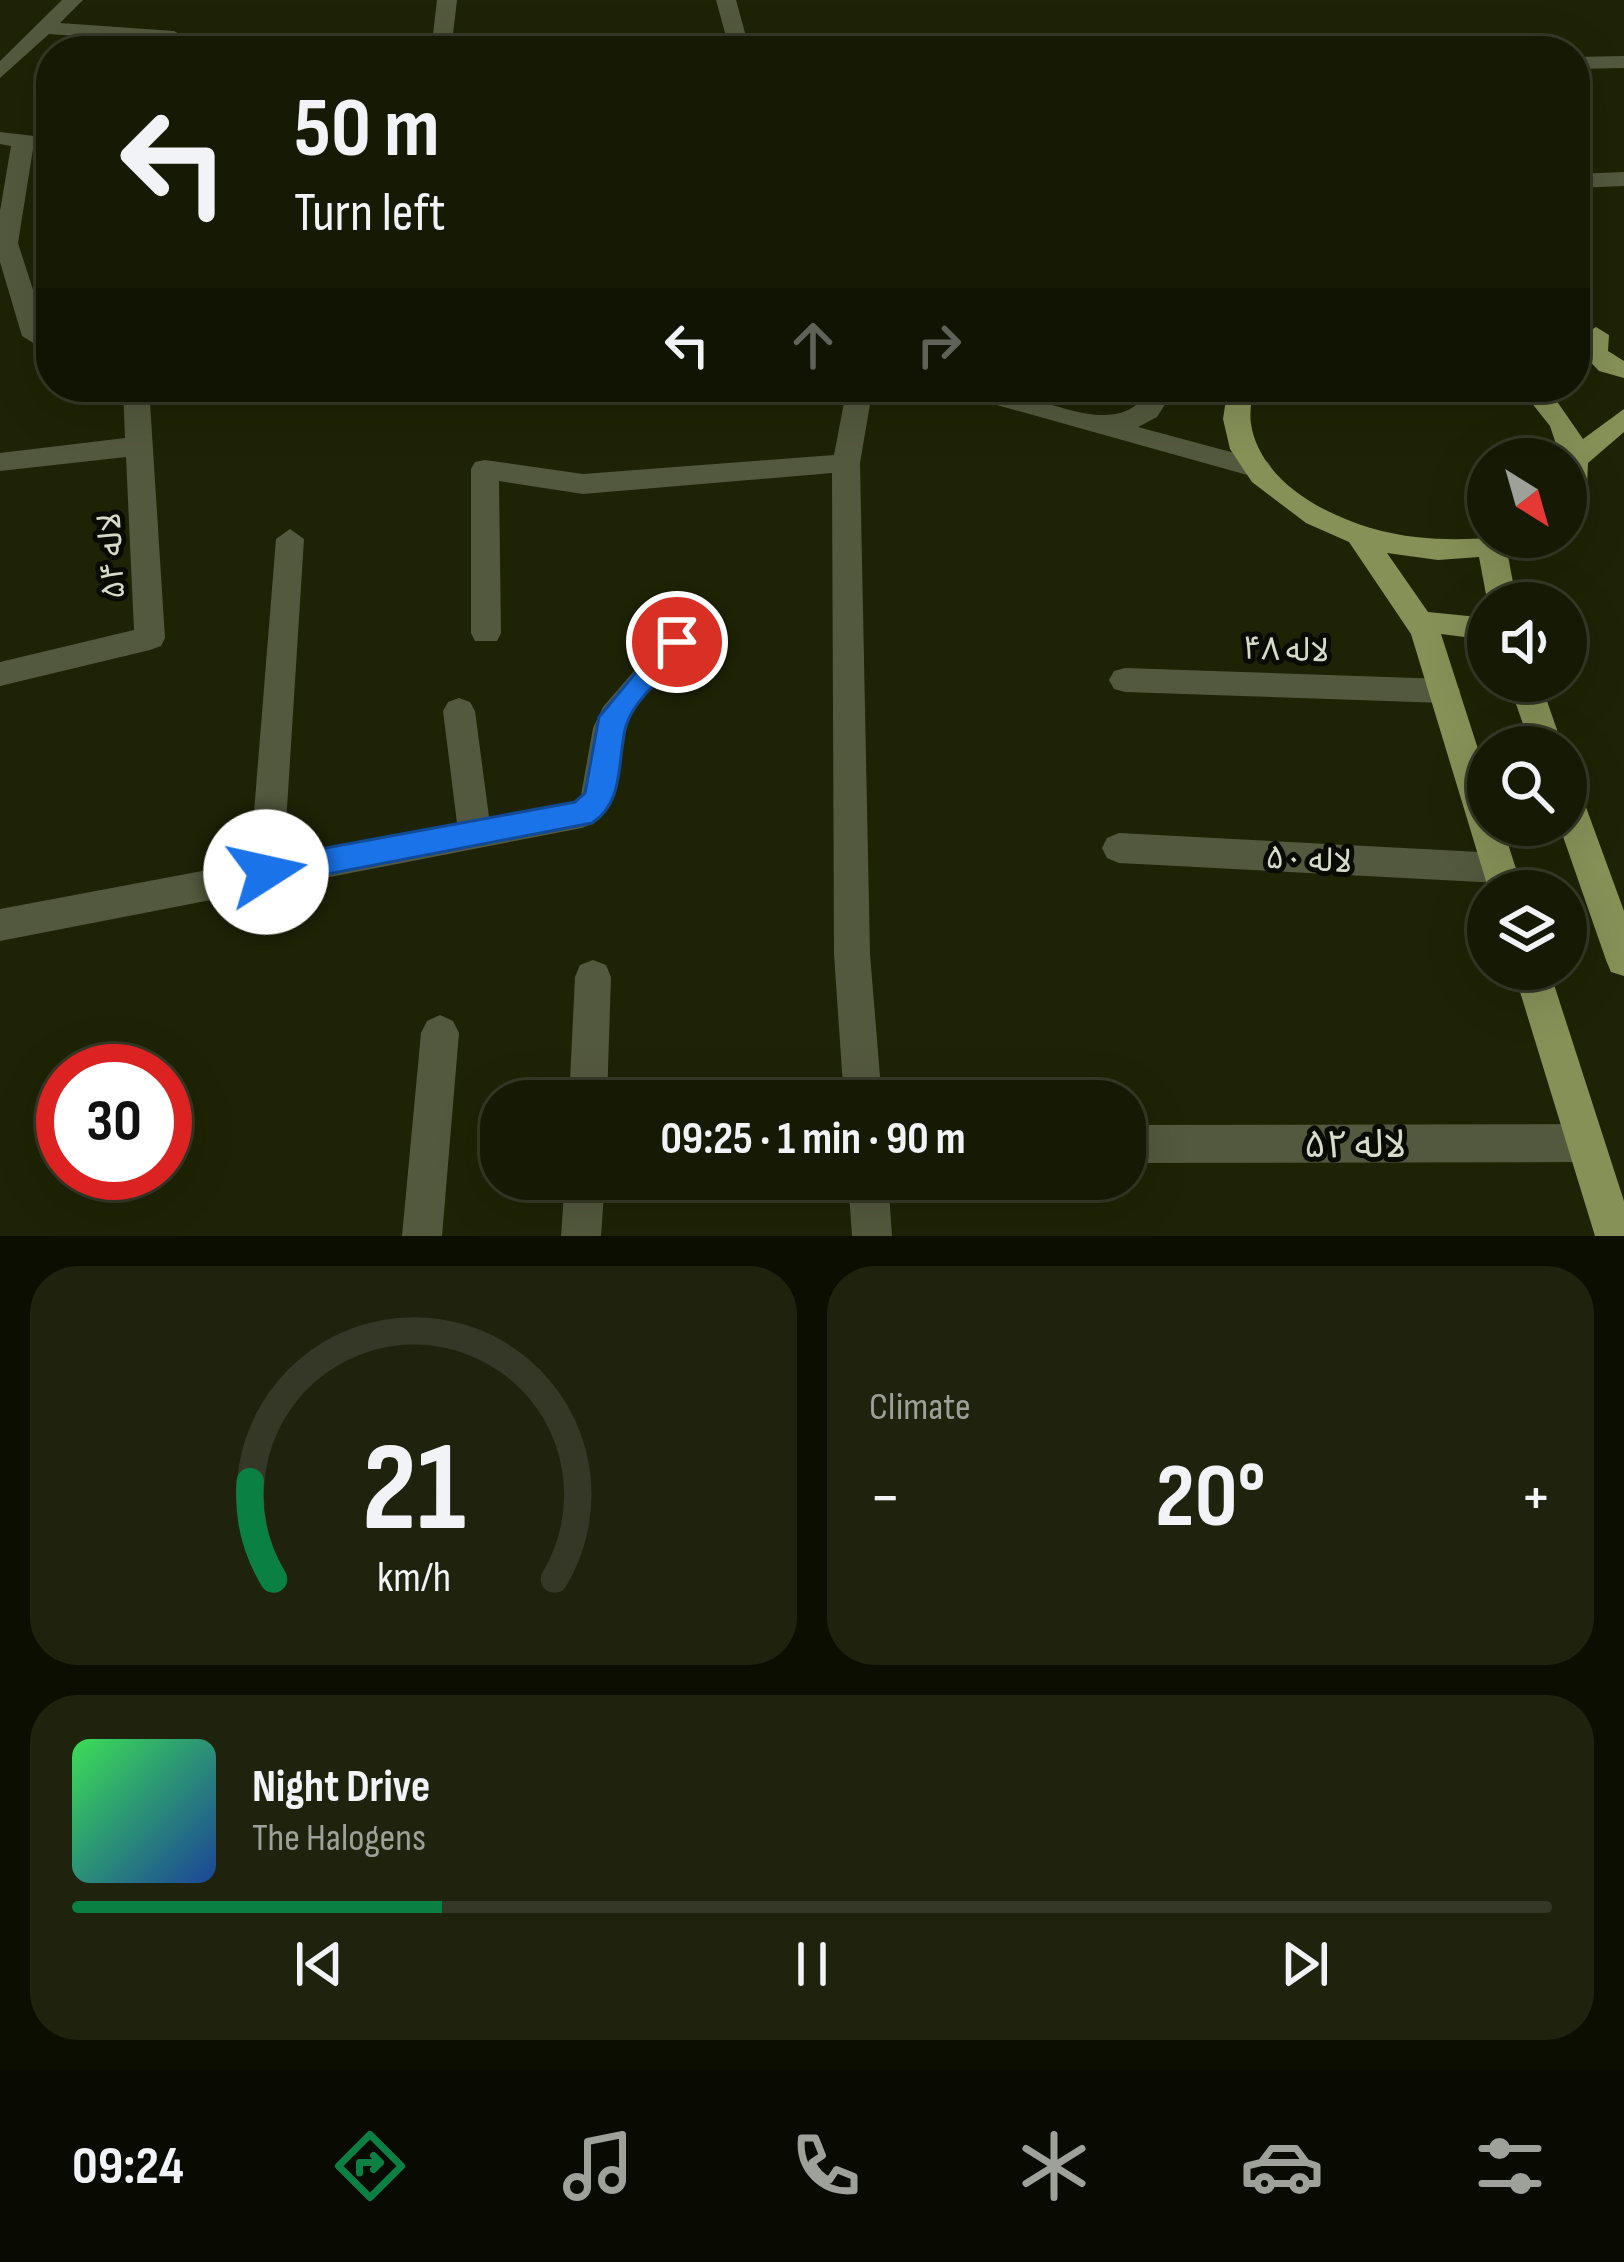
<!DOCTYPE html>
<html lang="en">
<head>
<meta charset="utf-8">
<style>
	body { margin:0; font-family:"Sofia Sans Condensed","Noto Sans Arabic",sans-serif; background:#1f230e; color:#f1f3f6; height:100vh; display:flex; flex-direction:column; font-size:45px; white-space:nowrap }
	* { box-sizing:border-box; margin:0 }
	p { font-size:39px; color:#9ea19a }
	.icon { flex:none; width:66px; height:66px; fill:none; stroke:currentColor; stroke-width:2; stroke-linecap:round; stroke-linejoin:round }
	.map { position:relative; height:1236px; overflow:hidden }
	.side { display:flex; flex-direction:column; gap:30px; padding:30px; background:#0c0e02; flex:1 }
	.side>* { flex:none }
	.hud { position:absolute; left:36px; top:36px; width:1554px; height:366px; border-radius:48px; box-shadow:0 12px 48px #0002,0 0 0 3px #353826; background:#161a04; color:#f1f3f6; overflow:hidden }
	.needle { width:78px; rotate:143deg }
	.controls { position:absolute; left:1467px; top:438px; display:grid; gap:24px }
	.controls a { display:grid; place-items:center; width:120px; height:120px; border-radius:50%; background:#161a04; box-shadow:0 12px 48px #0002,0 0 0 3px #353826; font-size:60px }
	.speed { position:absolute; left:36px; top:1044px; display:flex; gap:24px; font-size:60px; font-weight:700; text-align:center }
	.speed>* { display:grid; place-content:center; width:156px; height:156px; border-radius:50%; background:#161a04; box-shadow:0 12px 48px #0002,0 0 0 3px #353826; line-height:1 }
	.speed .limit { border:18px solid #d22; background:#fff; color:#111 }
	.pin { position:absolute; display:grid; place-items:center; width:102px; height:102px; color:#fff; margin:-51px; border:6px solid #fff; border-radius:50%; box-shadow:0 3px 12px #0007 }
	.me { position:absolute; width:132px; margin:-66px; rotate:80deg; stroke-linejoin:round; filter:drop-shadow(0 0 9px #0008) }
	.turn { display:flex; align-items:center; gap:42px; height:252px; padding:0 60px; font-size:54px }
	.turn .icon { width:156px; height:156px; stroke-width:2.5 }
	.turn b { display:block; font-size:84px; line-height:102px }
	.lanes { display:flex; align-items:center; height:114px; padding:0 60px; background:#0003; justify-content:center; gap:60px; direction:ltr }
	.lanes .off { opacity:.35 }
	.big { font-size:90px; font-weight:700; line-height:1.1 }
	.side .tile { flex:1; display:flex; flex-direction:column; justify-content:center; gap:18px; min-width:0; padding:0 42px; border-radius:48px; background:#1f230e }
	.side .dial { align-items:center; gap:0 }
	.dial svg { height:312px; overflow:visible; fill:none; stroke:#353826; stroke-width:7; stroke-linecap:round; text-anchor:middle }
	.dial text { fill:#f1f3f6; stroke:none }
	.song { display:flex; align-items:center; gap:36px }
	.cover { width:144px; height:144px; border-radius:18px; background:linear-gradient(135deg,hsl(130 70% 55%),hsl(220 70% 35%)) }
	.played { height:12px; border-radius:6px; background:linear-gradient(90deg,#0b8043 25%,#353826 25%) }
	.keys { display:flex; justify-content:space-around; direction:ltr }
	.heat { display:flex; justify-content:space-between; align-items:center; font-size:66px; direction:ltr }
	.side .tiles { flex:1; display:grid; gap:30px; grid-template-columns:1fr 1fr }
	.tile:last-child { grid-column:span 2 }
	.trip { position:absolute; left:480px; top:1080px; width:666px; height:120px; border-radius:48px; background:#161a04; box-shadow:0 12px 48px #0002,0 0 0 3px #353826; font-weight:700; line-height:120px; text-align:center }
	.tab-bar { display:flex; height:192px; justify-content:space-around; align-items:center; background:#090a02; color:#9ea19a }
	.tab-bar .icon { width:84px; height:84px }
	.tab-bar .on { color:#0b8043 }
	.tab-bar b { font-size:54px; color:#f1f3f6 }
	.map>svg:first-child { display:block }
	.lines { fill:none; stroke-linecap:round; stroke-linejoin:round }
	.minor { fill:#53593e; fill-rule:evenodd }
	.major { fill:#869158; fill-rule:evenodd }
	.route { fill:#1a73e8; stroke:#114b97; stroke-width:3 }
	.labels { text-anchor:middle; stroke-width:10; stroke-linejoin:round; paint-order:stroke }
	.street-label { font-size:33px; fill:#d6dbc9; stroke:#090b02 }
	.near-street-label { font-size:39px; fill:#d6dbc9; stroke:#090b02 }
</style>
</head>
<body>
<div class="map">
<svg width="1624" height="1236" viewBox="0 0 1624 1236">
	<rect width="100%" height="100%" fill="#1e2305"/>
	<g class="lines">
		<path class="minor" d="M62,0H83L60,23L174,31L184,37L174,43L49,34L0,78V61Z
			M437,0H457L451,51H431Z
			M716,0H736L750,51H730Z
			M312,33L329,37L324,51H304Z
			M1624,56V68L1575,69V57Z
			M0,132L51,138V152L33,149L18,243L45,327L51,326V342L35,344L22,336L0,262V211L11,146L0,144Z
			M1624,172V186L1575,188V174Z
			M123,387H149L165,638L161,646L150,650L0,686V662L134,630L126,457L0,471V453L125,438Z
			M847,387H873L860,463L870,954L882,1101H844L834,954L832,473L583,494L499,481L501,633L497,641H475L471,633V469L475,462L485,460L583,474L834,455Z
			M950,387C965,387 982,385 997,388C1041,396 1123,445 1150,387H1176L1157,417L1138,427L1268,462L1272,469L1258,478L954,393Z
			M290,529L304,539L284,856L457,823L443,711L448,702L459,698L470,702L475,711L489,817L573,802L581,795L593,728L603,707L666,634H688L692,642L688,650C669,671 646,690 632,714C610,751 634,810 582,828L0,941V909L250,862L276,539Z
			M1125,668L1444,679L1455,682L1460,691L1455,700L1444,703L1125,692L1114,689L1109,680L1114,671Z
			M1119,833L1499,853L1511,857L1516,868L1511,879L1499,883L1119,863L1107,858L1102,848L1107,838Z
			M593,960L606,965L611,977L607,1101H569L575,977L580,965Z
			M440,1015L453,1021L459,1033L442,1236H402L421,1033L427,1021Z
			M1585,1124L1599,1129L1605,1143L1599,1157L1585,1162L1125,1163V1125Z
			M565,1179H605L601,1236H561Z
			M848,1179H888L892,1236H852Z"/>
		<path class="major" d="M1596,327L1609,335L1608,351L1624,361V378L1599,371L1582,353L1583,335Z
			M1228,387H1254C1252,399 1249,412 1251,424C1262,493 1355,531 1416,537C1457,542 1494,537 1534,537L1530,544L1507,551L1517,603L1488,605L1479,557L1438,560L1387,553L1428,612L1488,618V640L1441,634L1488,780V825H1502L1523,891H1489L1411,634L1349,542L1306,523L1252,482L1230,449L1223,419Z
			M1519,387H1547L1583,439L1624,409V432L1588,463L1587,484L1576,506L1566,509V459H1561L1550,426Z
			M1508,681H1540L1563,747H1531Z
			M1566,785L1578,789L1583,799L1624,911V976L1611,972L1606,960L1559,825H1566Z
			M1513,969H1549L1624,1201V1236H1595Z"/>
	</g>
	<path class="route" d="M677,631L691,642C675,670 635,695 626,726C617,759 625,802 592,823L266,886L255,882L251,872L255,863L266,859L575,802L585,793L599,717L667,635Z"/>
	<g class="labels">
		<g class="street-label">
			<text transform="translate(110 556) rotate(-93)" y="12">لاله ۵۴</text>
			<text transform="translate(1286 648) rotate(2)" y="12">لاله ۴۸</text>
			<text transform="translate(1309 858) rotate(3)" y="12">لاله ۵۰</text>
		</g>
		<g class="near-street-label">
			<text x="1355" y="1157">لاله ۵۲</text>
		</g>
	</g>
</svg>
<div class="controls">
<a><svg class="needle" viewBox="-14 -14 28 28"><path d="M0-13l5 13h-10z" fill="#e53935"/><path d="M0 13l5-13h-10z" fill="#9ea19a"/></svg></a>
<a><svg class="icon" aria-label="sound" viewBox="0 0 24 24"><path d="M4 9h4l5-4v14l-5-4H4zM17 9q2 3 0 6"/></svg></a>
<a><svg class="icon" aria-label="search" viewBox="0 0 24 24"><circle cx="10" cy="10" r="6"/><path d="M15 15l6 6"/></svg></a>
<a><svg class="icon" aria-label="layers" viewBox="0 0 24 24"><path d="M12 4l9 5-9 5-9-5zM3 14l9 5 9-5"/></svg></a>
</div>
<div class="speed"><div class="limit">30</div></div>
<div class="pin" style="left:677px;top:642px;background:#d93025"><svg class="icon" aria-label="arrive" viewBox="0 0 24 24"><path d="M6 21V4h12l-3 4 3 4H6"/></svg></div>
<svg class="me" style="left:266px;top:872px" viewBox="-20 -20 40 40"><circle r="19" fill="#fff"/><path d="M0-13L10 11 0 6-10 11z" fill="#1a73e8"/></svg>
<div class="trip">09:25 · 1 min · 90 m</div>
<div class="hud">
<div class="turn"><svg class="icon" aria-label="left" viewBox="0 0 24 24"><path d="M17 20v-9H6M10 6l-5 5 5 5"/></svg><div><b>50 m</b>Turn left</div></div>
<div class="lanes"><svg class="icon" aria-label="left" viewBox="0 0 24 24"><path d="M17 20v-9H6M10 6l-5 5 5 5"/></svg><svg class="icon off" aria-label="ahead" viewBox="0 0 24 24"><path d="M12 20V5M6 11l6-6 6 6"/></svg><svg class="icon off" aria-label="right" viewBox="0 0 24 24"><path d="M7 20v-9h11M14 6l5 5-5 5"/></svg></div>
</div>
</div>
<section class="side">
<div class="tiles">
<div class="tile dial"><svg viewBox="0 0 100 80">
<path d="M14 69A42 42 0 1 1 86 69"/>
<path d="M14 69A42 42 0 0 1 8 44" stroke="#0b8043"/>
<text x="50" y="56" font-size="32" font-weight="700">21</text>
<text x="50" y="72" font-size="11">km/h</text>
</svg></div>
<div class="tile"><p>Climate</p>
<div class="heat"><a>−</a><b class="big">20°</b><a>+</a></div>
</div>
<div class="tile">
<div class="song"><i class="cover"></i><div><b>Night Drive</b><p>The Halogens</p></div></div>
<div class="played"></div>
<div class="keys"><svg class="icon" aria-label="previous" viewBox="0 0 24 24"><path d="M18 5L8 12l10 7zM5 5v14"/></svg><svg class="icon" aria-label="pause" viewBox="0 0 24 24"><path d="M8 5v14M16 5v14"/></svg><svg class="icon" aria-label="next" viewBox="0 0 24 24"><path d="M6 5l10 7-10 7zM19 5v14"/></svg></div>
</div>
</div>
</section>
<nav class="tab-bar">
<b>09:24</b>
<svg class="icon on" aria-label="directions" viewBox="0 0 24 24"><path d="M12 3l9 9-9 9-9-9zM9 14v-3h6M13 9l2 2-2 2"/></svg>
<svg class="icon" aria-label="music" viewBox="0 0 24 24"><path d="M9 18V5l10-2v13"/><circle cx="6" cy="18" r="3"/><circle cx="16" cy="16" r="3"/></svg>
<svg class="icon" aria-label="phone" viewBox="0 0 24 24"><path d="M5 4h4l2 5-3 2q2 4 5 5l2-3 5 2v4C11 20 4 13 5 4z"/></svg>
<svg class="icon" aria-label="climate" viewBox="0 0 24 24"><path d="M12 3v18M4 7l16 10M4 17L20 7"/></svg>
<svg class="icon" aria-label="car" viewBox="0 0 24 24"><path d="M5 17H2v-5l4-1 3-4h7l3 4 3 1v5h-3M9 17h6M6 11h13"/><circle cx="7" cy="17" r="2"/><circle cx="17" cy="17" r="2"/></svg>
<svg class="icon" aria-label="filters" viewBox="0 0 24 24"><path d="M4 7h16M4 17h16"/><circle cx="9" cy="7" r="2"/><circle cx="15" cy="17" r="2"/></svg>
</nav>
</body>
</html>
